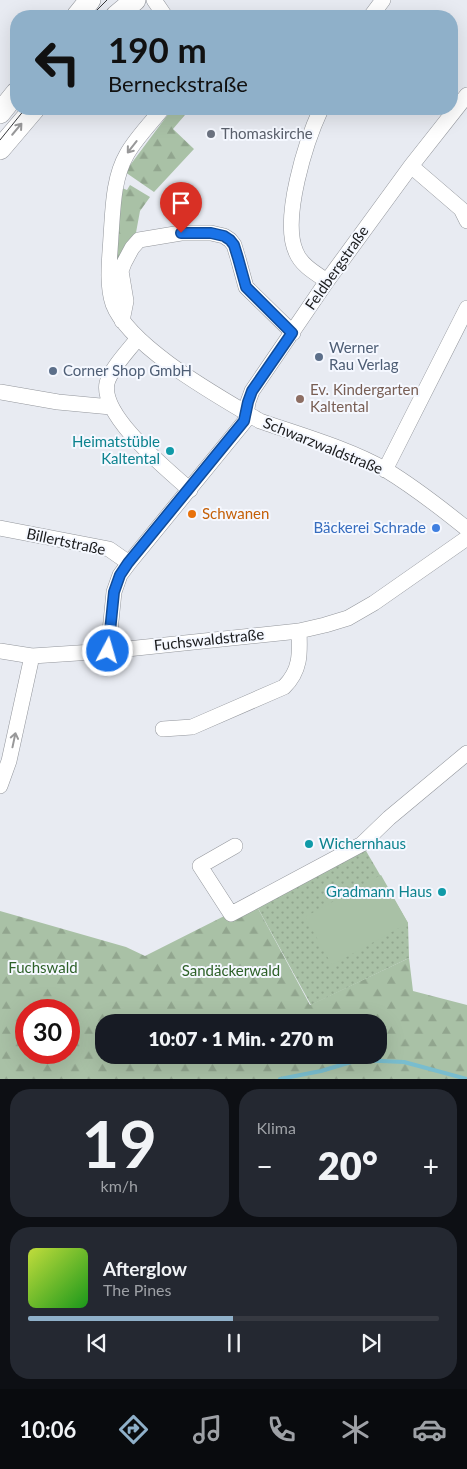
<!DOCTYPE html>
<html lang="de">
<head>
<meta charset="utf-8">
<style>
	body { margin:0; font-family:Lato,sans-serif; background:#242831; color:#f1f3f6; height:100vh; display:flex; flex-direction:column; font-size:19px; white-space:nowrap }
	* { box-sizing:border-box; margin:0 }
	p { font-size:16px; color:#9ea1a6 }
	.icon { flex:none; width:28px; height:28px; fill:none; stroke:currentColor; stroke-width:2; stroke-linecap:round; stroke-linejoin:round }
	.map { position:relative; height:1079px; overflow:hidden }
	.drawer { display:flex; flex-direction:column; gap:10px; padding:10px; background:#0d0f14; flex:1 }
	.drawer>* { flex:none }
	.guide { position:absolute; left:10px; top:10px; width:448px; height:105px; border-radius:20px; box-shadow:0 5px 20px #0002; background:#8fb0c9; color:#111; overflow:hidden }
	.speed { position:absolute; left:15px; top:999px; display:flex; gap:10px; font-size:25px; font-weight:700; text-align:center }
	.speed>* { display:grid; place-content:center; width:65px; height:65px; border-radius:50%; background:#171b24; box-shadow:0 5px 20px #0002; line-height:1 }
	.speed .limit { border:8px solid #d22; background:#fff; color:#111 }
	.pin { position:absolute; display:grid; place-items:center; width:42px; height:42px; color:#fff; margin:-51px -21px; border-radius:50% 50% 50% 0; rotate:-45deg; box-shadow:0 0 5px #0007 }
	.pin .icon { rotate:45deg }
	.me { position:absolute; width:55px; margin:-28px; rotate:6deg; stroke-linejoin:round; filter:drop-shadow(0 0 4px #0008) }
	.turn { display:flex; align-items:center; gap:18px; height:105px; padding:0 15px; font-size:22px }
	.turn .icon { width:65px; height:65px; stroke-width:2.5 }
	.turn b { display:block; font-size:35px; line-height:42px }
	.big { font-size:38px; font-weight:800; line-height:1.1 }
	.drawer .card { flex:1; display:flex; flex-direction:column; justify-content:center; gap:8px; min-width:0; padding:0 18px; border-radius:20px; background:#242831 }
	.drawer .dial { align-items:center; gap:0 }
	.dial b { font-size:65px; line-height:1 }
	.song { display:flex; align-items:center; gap:15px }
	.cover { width:60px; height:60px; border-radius:8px; background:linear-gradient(135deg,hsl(70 70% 55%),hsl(120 70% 35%)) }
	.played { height:5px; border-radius:2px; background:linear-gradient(90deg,#8fb0c9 50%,#363941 50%) }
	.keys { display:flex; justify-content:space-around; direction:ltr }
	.heat { display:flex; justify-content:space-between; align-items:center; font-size:28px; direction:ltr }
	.drawer .tiles { flex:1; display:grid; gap:10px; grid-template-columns:1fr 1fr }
	.card:last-child { grid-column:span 2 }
	.trip { position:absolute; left:95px; top:1014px; width:292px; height:50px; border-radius:20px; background:#171b24; box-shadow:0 5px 20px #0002; font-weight:800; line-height:50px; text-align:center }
	.tabs { display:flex; height:80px; justify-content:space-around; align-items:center; background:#090b0e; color:#9ea1a6 }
	.tabs .icon { width:35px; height:35px }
	.tabs .current { color:#8fb0c9 }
	.tabs b { font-size:22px; color:#f1f3f6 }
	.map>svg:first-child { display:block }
	.forest { fill:url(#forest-firs); fill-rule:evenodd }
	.park { fill:url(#park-dots) }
	.garden { fill:#a9c1a6 }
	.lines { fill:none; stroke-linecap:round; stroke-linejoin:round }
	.stream { stroke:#79bdce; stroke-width:4 }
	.minor-casing { stroke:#93969c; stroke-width:16 }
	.secondary-casing { stroke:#93969c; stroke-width:22 }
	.minor { stroke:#fff; stroke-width:15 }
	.secondary { stroke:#fff; stroke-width:21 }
	.tram { stroke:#37383b; stroke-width:1 }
	.oneway { stroke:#989899 }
	.route-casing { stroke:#114b97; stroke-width:12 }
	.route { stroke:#1a73e8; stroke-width:9 }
	.worship-dot { fill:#6b7280; stroke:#f5f8ff; stroke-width:2 }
	.service-dot { fill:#5c6f8a; stroke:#f5f8ff; stroke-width:2 }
	.education-dot { fill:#8d6e63; stroke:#f5f8ff; stroke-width:2 }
	.culture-dot { fill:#0f9aa8; stroke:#f5f8ff; stroke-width:2 }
	.food-dot { fill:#e8710a; stroke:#f5f8ff; stroke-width:2 }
	.shop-dot { fill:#3f7fe0; stroke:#f5f8ff; stroke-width:2 }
	.labels { text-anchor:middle; stroke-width:4; stroke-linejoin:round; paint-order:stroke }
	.worship-label { font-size:15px; fill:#5b616d; stroke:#f5f8ff; text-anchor:start }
	.street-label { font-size:15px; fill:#1a1b1d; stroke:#f5f8ff }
	.service-label { font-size:15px; fill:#4e5e75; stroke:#f5f8ff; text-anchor:start }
	.education-label { font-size:15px; fill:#785e54; stroke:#f5f8ff; text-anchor:start }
	.culture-label { font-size:15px; fill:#0d838f; stroke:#f5f8ff; text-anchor:end }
	.food-label { font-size:15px; fill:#c56008; stroke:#f5f8ff; text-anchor:start }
	.shop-label { font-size:15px; fill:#366cbe; stroke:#f5f8ff; text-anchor:end }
	.park-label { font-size:15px; fill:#2e6129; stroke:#f5f8ff }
</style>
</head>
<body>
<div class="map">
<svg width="467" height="1079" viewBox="0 0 467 1079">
	<defs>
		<pattern id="forest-firs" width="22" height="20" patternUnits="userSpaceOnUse" patternTransform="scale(1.25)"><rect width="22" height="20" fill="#a9c1a6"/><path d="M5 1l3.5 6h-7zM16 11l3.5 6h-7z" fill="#91a58e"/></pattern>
		<pattern id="park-dots" width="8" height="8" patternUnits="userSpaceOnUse" patternTransform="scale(1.25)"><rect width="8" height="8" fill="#a9c1a6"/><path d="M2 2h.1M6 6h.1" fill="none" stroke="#91a58e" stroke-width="1.8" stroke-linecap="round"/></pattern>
	</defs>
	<rect width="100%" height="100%" fill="#e8ebf2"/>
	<path class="forest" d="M172,109H190L173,129L194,149L154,192L125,172Z
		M130,185L150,197L140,211L135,238L116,263L120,201L122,188L127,190Z
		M254,901L310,1005L409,958L413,991L467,1005V1079H0V911L126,947L145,956ZM26,1010H69V1052H26ZM104,1022H379V1055H104Z"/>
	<path class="park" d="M362,844L408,923L409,958L311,1005L254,901Z"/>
	<path class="garden" d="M381,875L408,923L332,965L305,917Z"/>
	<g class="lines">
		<path class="stream" d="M280,1079L321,1071L358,1060L404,1062L467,1079"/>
		<g class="minor-casing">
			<path id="minor" d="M154,0L165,16
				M371,16L383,0
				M162,109C151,123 136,138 127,154C113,178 113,209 111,236C110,257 106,283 113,304C130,348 220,397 260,421C300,435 350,449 386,470C414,487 441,508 467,529
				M321,109C306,141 281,219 296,252C301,265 315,273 327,281
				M411,166L461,209L467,221
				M122,321L126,301L121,271L124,263L132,248L139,240L181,233H211L224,236L230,240L234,245L238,258L246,287L293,333
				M138,338C129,350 111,368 107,383C100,416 167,469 190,490
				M0,392L58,402L111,407
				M385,470L467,308
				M0,528L109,549L129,563
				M0,651L32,656L108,651L299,631L325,625L348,618L374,603L467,538
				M108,651L114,592L120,575L129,563L245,421L248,402L252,391L327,281L411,166L467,95
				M163,729L192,727L284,687C301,670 300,653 299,631
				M0,786L9,761L32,656
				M235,846L200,866L231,914L362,844L389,818L467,753"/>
		</g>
		<g class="secondary-casing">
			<path id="secondary" d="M77,16L90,0
				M116,16L135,0
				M0,113L16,93
				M0,149L34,109"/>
		</g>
		<use href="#minor" class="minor"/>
		<use href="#secondary" class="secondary"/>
		<path class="tram" d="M91,16L107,0
			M0,140L25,109"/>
	</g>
	<defs><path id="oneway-shaft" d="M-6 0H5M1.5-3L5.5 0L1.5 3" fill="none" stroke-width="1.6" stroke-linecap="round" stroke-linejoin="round" transform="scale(1.25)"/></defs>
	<g class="oneway">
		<use href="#oneway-shaft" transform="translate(17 129) rotate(-50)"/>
		<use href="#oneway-shaft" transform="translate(132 147) rotate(128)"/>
		<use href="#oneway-shaft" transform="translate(14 740) rotate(-78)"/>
	</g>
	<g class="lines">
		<g class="route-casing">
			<path id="route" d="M108,651L114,592L120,575L128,563L244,421L248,402L252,391L292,333L246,287L238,258L234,245L230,240L224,236L211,233H181"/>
		</g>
		<use href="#route" class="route"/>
	</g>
	<circle class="worship-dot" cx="211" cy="134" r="5"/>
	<g class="service-dot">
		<circle cx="319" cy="357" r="5"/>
		<circle cx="53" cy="371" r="5"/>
	</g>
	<circle class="education-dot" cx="300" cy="399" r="5"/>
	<g class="culture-dot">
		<circle cx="170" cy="451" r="5"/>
		<circle cx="309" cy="844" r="5"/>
		<circle cx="442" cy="892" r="5"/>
	</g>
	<circle class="food-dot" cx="192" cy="514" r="5"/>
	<circle class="shop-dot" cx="436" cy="528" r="5"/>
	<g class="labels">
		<g class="worship-label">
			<text x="221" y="139">Thomaskirche</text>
		</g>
		<g class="street-label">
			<text transform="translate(337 268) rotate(-55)" y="5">Feldbergstraße</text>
			<text transform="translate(323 446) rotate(22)" y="5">Schwarzwaldstraße</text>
			<text transform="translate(66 542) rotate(12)" y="5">Billertstraße</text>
			<text transform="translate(209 640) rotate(-6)" y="5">Fuchswaldstraße</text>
		</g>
		<g class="service-label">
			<text x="329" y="353">Werner<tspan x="329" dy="17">Rau Verlag</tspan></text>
			<text x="63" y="376">Corner Shop GmbH</text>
		</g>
		<g class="education-label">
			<text x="310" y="395">Ev. Kindergarten<tspan x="310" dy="17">Kaltental</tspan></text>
		</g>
		<g class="culture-label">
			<text x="160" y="447">Heimatstüble<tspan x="160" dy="17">Kaltental</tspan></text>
			<text x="319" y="849" text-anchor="start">Wichernhaus</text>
			<text x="432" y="897">Gradmann Haus</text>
		</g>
		<g class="food-label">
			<text x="202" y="519">Schwanen</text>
		</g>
		<g class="shop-label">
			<text x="426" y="533">Bäckerei Schrade</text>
		</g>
		<g class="park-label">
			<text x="43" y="973">Fuchswald</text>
			<text x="231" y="976">Sandäckerwald</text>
		</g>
	</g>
</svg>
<div class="speed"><div class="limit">30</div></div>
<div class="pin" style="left:181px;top:233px;background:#d93025"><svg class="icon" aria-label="arrive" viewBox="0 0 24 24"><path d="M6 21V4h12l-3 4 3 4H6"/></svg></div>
<svg class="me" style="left:108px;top:651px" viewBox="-20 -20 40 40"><circle r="17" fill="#1a73e8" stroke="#fff" stroke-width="3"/><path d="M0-11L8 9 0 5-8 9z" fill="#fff"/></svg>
<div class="trip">10:07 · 1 Min. · 270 m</div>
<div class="guide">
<div class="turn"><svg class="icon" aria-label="left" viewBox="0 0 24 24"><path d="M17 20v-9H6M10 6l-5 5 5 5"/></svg><div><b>190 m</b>Berneckstraße</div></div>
</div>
</div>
<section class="drawer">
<div class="tiles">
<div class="card dial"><b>19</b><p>km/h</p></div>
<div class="card"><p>Klima</p>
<div class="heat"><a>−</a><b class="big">20°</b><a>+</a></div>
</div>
<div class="card">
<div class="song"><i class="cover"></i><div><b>Afterglow</b><p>The Pines</p></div></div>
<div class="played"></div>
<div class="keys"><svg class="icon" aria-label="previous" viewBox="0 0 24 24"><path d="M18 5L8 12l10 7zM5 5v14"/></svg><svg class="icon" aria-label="pause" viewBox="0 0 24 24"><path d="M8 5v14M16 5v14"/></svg><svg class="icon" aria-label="next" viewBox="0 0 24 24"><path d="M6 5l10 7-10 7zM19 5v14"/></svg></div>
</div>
</div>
</section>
<nav class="tabs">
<b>10:06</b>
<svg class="icon current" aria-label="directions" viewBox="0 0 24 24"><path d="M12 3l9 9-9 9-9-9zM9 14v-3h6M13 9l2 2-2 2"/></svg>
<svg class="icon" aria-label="music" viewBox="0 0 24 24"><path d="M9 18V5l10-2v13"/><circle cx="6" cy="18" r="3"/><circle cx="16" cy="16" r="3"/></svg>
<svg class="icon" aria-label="phone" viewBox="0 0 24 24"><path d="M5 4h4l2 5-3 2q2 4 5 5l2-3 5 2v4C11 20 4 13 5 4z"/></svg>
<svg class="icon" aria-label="climate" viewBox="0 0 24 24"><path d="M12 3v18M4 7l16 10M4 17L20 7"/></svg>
<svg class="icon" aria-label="car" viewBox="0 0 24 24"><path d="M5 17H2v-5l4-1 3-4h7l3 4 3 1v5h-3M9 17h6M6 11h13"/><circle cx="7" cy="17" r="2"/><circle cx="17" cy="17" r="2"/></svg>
</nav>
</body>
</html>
